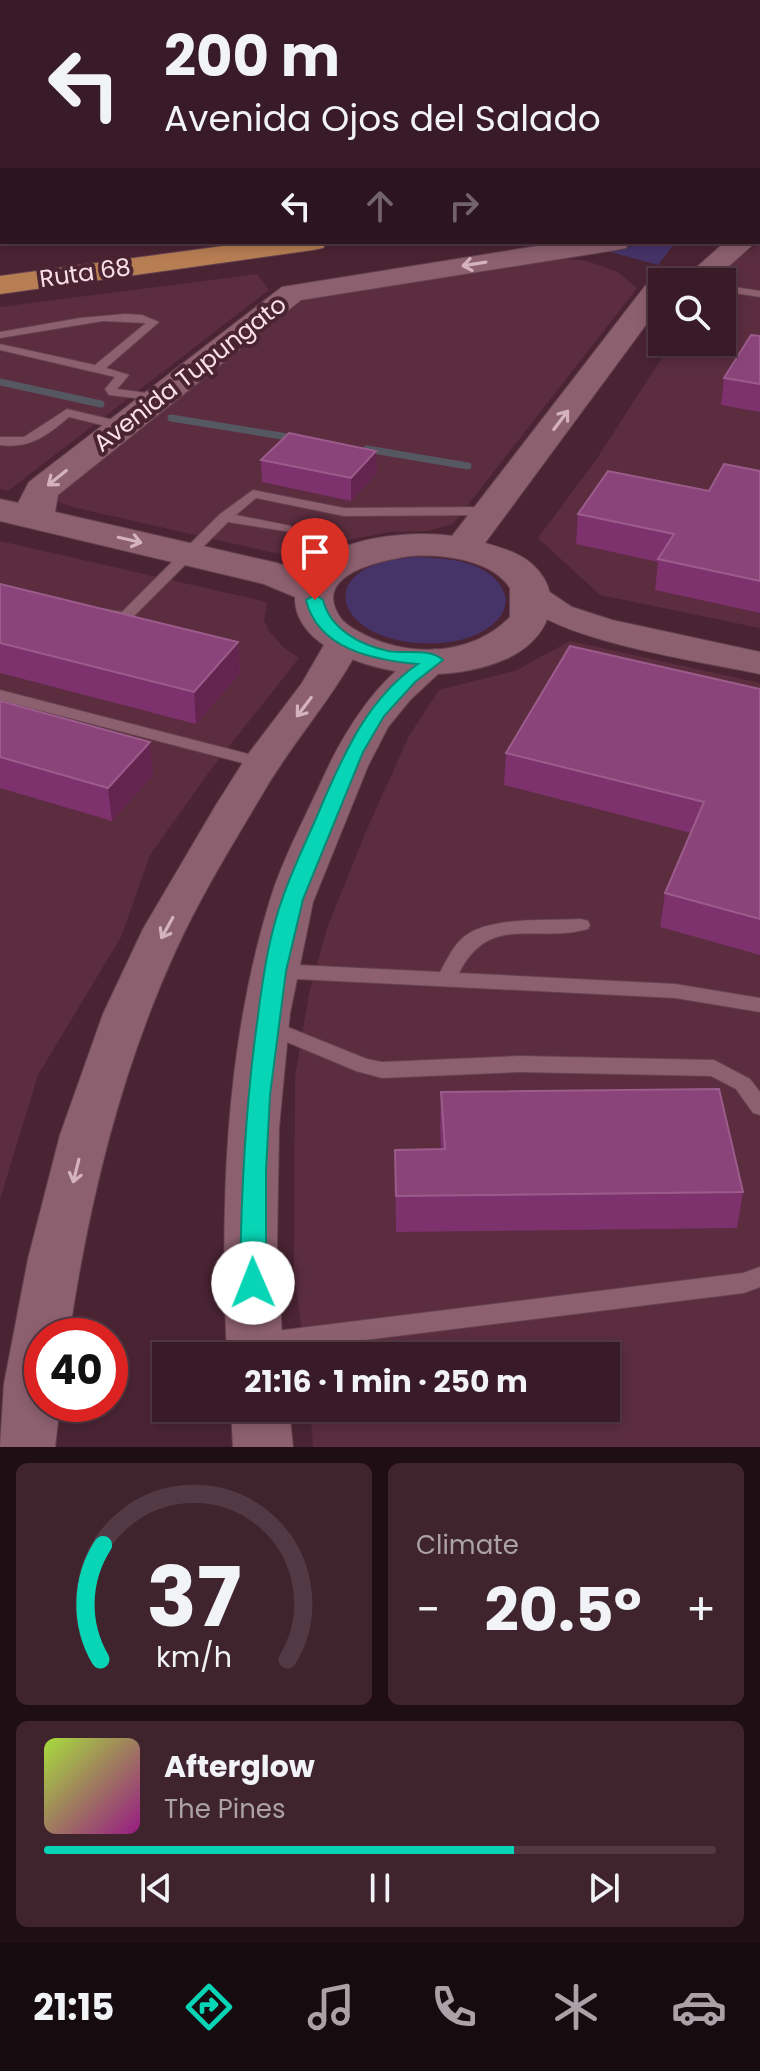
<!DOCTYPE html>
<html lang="en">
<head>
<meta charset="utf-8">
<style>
	body { margin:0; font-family:Poppins,sans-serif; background:#3f242e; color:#f1f3f6; height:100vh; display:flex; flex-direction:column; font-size:30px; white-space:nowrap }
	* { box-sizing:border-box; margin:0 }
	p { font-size:26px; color:#aba1a7 }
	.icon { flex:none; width:44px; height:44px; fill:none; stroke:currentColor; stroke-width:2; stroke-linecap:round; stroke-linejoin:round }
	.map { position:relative; height:1447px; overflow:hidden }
	.side { display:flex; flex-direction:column; gap:16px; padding:16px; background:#1f0f15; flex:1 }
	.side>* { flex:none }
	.hud { position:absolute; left:0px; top:0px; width:760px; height:244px; box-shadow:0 4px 12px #0003,0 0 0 2px #523943; background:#381b26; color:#f1f3f6; overflow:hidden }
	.tools { position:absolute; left:648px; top:268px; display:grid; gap:16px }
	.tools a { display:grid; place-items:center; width:88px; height:88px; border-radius:0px; background:#381b26; box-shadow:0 4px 12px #0003,0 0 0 2px #523943; font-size:40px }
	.speed { position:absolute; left:24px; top:1318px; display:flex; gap:16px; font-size:40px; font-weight:700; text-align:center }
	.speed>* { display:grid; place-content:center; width:104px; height:104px; border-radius:50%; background:#381b26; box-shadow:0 4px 12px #0003,0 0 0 2px #523943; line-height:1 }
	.speed .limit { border:12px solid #d22; background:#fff; color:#111 }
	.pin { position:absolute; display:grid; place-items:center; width:68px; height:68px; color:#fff; margin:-82px -34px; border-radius:50% 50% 50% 0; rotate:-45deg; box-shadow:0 0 8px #0007 }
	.pin .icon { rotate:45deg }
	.me { position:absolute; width:88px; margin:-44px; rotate:359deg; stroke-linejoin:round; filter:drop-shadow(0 0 6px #0008) }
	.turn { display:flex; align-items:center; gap:28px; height:168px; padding:0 32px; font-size:36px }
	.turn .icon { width:104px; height:104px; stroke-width:2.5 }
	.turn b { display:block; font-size:56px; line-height:68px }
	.lanes { display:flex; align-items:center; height:76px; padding:0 32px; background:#0003; justify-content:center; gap:40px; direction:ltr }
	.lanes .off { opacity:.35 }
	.big { font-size:60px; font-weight:700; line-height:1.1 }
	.side .card { flex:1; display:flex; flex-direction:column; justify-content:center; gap:12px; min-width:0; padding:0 28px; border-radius:12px; background:#3f242e }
	.side .dial { align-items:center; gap:0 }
	.dial svg { height:208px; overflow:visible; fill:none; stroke:#523943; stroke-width:7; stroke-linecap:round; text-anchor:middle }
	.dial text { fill:#f1f3f6; stroke:none }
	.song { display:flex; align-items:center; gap:24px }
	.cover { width:96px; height:96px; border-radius:12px; background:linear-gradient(135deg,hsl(80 70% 55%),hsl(310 70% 35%)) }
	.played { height:8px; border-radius:4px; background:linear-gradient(90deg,#08d5b5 70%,#523943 70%) }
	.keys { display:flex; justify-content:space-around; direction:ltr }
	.heat { display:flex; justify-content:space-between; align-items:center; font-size:44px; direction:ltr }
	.side .tiles { flex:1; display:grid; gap:16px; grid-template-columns:1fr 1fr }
	.card:last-child { grid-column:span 2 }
	.trip { position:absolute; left:152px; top:1342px; width:468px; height:80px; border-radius:0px; background:#381b26; box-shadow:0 4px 12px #0003,0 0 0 2px #523943; font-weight:700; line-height:80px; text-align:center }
	.tab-bar { display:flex; height:128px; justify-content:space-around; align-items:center; background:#160b0f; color:#aba1a7 }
	.tab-bar .icon { width:56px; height:56px }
	.tab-bar .current { color:#08d5b5 }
	.tab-bar b { font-size:36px; color:#f1f3f6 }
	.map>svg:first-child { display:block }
	.built { fill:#5b2d3f }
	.green { fill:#463469 }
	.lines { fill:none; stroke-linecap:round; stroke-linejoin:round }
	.stream { stroke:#565861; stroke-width:7 }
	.service-casing { stroke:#64424f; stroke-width:2 }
	.minor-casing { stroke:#64424f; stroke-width:2 }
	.tertiary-casing { stroke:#64424f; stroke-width:2 }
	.secondary-casing { stroke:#64424f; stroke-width:2 }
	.motorway-casing { stroke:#64424f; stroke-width:2 }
	.path { stroke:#84616d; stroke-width:2; stroke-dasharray:3 3; stroke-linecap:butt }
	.service { fill:#8d606f; fill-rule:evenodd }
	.minor { fill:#8d606f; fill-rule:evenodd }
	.tertiary { fill:#8d606f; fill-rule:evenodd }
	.secondary { fill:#8d606f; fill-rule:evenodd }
	.motorway { fill:#b87e53; fill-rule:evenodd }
	.wall { fill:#7d316d }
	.shaded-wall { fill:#642450 }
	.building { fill:#8b447a; stroke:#9c5c8b; stroke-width:2 }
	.oneway { stroke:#d4b3bd }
	.route { fill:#08d5b5; stroke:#058a76; stroke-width:2 }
	.labels { text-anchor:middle; stroke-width:8; stroke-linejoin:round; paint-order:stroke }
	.far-street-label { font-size:24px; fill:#fadfe7; stroke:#4b2433 }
</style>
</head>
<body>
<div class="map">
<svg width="760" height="1447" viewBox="0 0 760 1447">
	<rect width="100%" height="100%" fill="#4b2433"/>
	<path class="built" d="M760,243V628L600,595L538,538L596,460L672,342H722V282H712L732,263Z
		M560,258L587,261L618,272L637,288L453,524L428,531L390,532L353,539L306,560L72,507L54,500L292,301Z
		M257,274L269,290L8,491L0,489V307Z
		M0,541L267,602L264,620L268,630L284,648L299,658L212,768L150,855L121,937L38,1075L0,1199Z
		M570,641L760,683V1447H313L310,1408H606V1356H305L294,1272L295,1077L309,994L327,928L367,829L409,736L439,690L515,671Z"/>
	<path class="green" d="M648,242H676L658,265L610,252Z
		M415,557C446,558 493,560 505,595C507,603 504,612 499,618C472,650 406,649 372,631C343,616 333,586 367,568C382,561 399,559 415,557Z"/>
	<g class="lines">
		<path class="stream" d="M0,382L101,404
			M171,418L294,438
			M367,449L468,466"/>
		<g class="service-casing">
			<path id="service" d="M410,0H416V2H410Z
				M451,0L475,2H448Z
				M661,0H683L686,2H664Z
				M758,12H760L758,18Z
				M722,285L760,291V297L722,291Z
				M125,314L142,315L159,322L106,368L129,375L117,389L161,395V401L109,395L105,389L115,377L0,350V344L95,365L146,323L103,321L0,338V332L80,318Z
				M67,409L126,423L128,426L122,430L69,417C48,435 30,449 0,445V437H24Z
				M253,490L344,508L490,507L497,511L490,515L344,516L256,498L236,515L291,526V532L228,522L130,620L125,621L103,615L101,612L103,609L122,612L220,514Z
				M0,690L268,759L270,763L262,768L0,700Z
				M581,919L588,921L590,925L588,929C536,944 490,912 459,973L675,984L760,998V1012L675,998L277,978L270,976L267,971L270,966L277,964L440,972C447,960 453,945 465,936C490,916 550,921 581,919Z
				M270,1020L367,1059L382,1062L519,1056L714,1060L750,1079L760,1092V1115L753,1113L736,1089L711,1076L519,1072L382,1078L356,1071L263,1032L260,1027L263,1022Z
				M760,1267V1287L744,1293L260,1353L252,1350L248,1343L252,1336L260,1333L743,1273Z"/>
		</g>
		<g class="minor-casing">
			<path id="minor" d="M0,30H2V38H0Z"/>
		</g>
		<g class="tertiary-casing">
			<path id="tertiary" d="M308,0H343L344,2H309Z
				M359,0H394L395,2H360Z
				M533,586L545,589L572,607L612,620L760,652V674C705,662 547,640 516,596L521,589Z
				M344,630L357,633L362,641L354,657C327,705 290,746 263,793C232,845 200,897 175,952C120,1073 88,1205 69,1336H42V1404H60L55,1447H0L4,1384L28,1259L60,1135L103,1014L143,929L216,805L249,753L302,683L331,633Z
				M435,649L448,652L453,660L410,700L388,727L368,766L313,902L290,1013L279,1128L277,1243L283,1356H227C220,1204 225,1047 270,900C283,858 305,818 323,778C343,734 385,662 435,649Z
				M231,1408H289L293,1447H233Z"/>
		</g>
		<g class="secondary-casing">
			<path id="secondary" d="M598,0H620L596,2Z
				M758,135H760L758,152Z
				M0,176H2V192H0Z
				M563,242H630L626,248L616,250L301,300L58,495L55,512L277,563L306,573C332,537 411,530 452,536L652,277L662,274L672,277L676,282H662V303L485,543C502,548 521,553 534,566C568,599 545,641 508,658C455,682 388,678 336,652C314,641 294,622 295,597L264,584L0,521V499L18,503L29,482L282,287ZM410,556C442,554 491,559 510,588V617C473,655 413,658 367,636C357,631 343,624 338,614C314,573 384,560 410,556Z
				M725,242H756L711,282H680Z"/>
		</g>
		<g class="motorway-casing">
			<path id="motorway" d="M253,242H327L323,248L313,250L0,294V276Z"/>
		</g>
		<path class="path" d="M250,2L263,0"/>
		<use href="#service" class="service"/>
		<use href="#minor" class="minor"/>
		<use href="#tertiary" class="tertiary"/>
		<use href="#secondary" class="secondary"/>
		<use href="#motorway" class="motorway"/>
	</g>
	<path class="wall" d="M70,0H158L151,2H81Z
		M499,0H552L549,2H517Z
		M688,0H759L757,2H704Z
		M760,336V412L721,405L724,378Z
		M261,460L377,473L351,501L262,482Z
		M760,471V613L655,590L658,562L576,544L578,514L709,491Z
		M0,584L238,642L240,673L196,724L0,673Z
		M760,689V955L660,927L665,893L691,833L504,785L506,753Z
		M0,701L153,775L112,821L0,788Z
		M441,1092L743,1192L737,1228L396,1232L395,1150L441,1149L440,1128Z"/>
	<path class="shaded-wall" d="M0,0H62V2H2V24H0Z
		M124,0H158L151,2H124Z
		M760,73V87L758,89V76Z
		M376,451L377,473L351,501V478Z
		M238,642L240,673L196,724L194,692Z
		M150,742L153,775L112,821L108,788Z"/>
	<path class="building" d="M758,37H760V56H758Z
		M758,64H760V73L758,76Z
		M751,335L760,336V384L724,378Z
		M289,433L376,451L351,478L261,460Z
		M724,464L760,471V581L658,559L674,534L578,514L608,471L709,491Z
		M0,584L238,642L194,692L0,643Z
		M570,646L760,689V919L665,893L704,802L506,753Z
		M0,701L150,742L108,788L0,757Z
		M719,1089L743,1192L396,1196L395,1150L445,1149L441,1092Z"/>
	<defs><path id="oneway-shaft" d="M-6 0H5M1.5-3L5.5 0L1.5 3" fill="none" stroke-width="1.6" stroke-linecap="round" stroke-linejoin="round" transform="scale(2)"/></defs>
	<g class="oneway">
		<use href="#oneway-shaft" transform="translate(474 264) rotate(171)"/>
		<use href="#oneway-shaft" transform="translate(561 420) rotate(-53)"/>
		<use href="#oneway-shaft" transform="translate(57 478) rotate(141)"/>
		<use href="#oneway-shaft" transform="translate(130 540) rotate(13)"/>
		<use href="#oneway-shaft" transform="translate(304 707) rotate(127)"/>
		<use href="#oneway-shaft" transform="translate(167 928) rotate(119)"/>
		<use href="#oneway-shaft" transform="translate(76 1171) rotate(104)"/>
	</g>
	<path class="route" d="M315,595L323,600C330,629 360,645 388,651C405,654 431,648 443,660L415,682L384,716L363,752L303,899L286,971L270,1095L266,1170V1283L262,1291L253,1294L244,1291L240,1283C241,1193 245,1106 258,1016C263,977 269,935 283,897C294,865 310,834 323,802C346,749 369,698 418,664C373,660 318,649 306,600Z"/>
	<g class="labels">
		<g class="far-street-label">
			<text transform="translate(85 273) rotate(-8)" y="8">Ruta 68</text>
			<text transform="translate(190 374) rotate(-38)" y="8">Avenida Tupungato</text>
		</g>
	</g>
</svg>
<div class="tools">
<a><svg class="icon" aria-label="search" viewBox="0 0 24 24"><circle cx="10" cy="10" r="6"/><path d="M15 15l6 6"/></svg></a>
</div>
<div class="speed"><div class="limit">40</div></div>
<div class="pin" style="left:315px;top:600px;background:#d93025"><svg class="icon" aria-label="arrive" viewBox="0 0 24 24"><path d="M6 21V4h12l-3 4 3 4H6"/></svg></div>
<svg class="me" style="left:253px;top:1283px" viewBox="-20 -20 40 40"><circle r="19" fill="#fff"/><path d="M0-13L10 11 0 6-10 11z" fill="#08d5b5"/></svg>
<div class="trip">21:16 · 1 min · 250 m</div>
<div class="hud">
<div class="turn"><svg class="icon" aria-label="left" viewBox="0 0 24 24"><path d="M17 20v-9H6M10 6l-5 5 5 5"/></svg><div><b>200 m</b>Avenida Ojos del Salado</div></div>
<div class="lanes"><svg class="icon" aria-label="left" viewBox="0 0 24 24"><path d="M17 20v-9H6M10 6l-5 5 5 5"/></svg><svg class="icon off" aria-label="ahead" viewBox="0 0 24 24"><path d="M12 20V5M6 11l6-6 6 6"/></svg><svg class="icon off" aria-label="right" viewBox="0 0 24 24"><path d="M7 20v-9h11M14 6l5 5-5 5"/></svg></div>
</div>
</div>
<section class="side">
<div class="tiles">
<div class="card dial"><svg viewBox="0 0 100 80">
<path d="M14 69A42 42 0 1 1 86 69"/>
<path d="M14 69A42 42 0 0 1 15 25" stroke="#08d5b5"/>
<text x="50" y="56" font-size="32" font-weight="700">37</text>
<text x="50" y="72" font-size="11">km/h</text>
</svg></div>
<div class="card"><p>Climate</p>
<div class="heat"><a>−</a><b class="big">20.5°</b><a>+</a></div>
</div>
<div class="card">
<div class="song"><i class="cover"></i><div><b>Afterglow</b><p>The Pines</p></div></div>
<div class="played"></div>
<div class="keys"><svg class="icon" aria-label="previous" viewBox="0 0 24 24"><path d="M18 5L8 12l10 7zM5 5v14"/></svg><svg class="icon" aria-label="pause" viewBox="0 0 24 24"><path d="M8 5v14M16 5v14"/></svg><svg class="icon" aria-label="next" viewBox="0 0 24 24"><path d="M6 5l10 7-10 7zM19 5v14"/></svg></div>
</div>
</div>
</section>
<nav class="tab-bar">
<b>21:15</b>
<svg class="icon current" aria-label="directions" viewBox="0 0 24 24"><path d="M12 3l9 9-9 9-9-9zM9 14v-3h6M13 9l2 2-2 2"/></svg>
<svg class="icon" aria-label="music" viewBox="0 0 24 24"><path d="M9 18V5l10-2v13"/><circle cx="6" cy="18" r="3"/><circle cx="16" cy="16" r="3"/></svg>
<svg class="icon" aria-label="phone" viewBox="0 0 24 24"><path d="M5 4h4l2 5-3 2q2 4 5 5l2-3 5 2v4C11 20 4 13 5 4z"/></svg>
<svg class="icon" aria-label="climate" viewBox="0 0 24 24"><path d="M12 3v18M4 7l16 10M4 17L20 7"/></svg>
<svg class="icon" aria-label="car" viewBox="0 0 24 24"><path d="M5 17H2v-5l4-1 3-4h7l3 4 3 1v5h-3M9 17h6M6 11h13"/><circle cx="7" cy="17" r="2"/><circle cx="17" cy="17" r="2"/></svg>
</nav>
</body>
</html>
